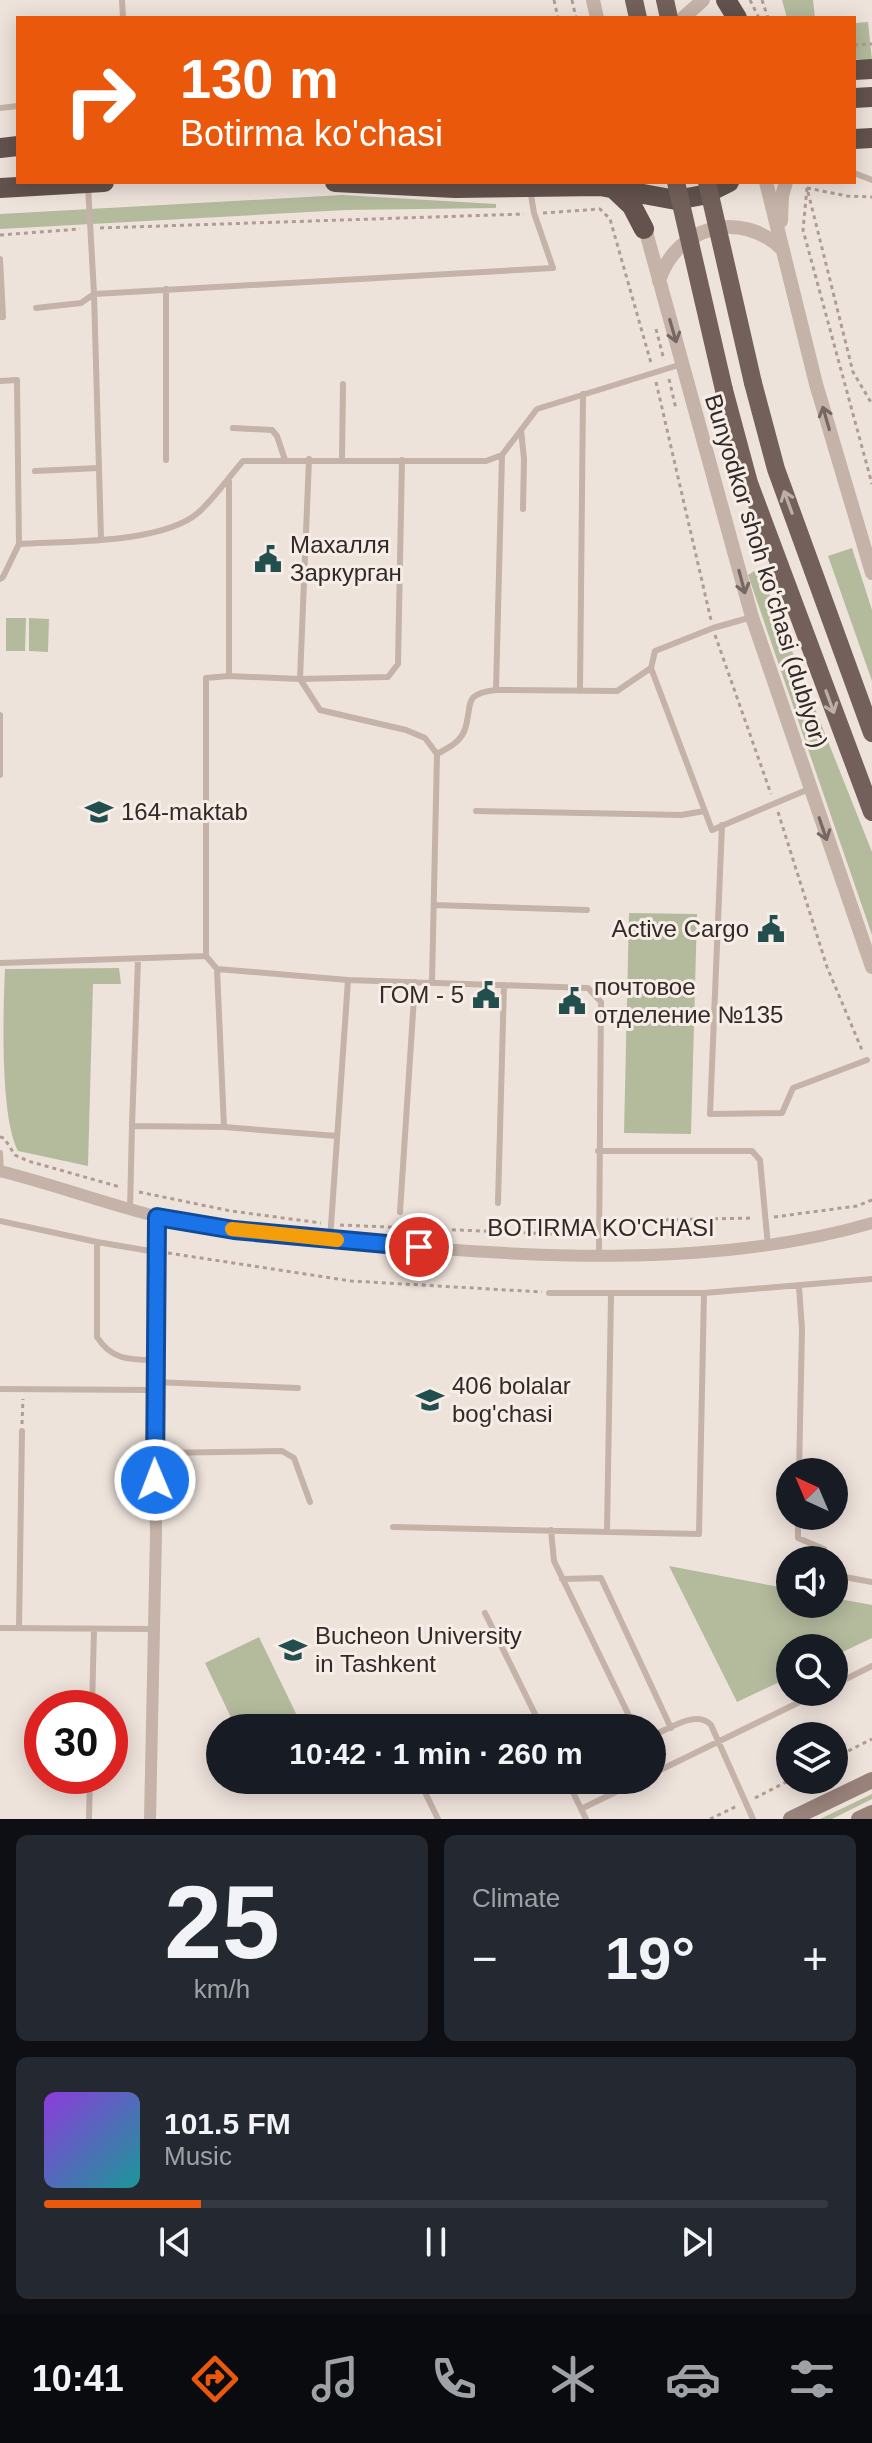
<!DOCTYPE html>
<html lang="en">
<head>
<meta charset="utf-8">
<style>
	body { margin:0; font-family:Helvetica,sans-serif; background:#242831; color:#f1f3f6; height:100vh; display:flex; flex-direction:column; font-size:30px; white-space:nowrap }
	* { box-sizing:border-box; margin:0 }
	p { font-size:26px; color:#9ea1a6 }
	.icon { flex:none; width:44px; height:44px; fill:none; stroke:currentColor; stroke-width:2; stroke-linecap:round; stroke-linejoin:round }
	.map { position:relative; height:1819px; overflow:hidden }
	.side { display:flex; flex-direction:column; gap:16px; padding:16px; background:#0d0f14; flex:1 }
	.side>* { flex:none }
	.banner { position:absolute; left:16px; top:16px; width:840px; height:168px; border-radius:0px; box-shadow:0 4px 20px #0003; background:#ea580c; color:#fff; overflow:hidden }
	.needle { width:52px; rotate:316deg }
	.controls { position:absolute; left:776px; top:1458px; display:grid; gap:16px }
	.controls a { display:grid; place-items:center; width:72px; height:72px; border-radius:50%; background:#171b24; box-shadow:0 4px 20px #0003; font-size:40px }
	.speed { position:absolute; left:24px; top:1690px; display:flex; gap:16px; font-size:40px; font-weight:700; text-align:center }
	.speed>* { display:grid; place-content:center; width:104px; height:104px; border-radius:50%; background:#171b24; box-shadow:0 4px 20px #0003; line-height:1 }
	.speed .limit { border:12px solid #d22; background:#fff; color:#111 }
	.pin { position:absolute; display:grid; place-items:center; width:68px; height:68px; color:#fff; margin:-34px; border:4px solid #fff; border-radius:50%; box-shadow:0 2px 8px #0007 }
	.me { position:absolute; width:88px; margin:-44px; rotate:359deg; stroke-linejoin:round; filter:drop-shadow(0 0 6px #0008) }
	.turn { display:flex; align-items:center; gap:28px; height:168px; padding:0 32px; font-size:36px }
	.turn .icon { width:104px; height:104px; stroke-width:2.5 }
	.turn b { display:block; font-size:56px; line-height:68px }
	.big { font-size:60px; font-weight:600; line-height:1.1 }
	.side .widget { flex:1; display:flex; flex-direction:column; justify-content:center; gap:12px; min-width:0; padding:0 28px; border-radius:12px; background:#242831 }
	.side .dial { align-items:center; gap:0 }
	.dial b { font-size:104px; line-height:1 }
	.song { display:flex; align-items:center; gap:24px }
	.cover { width:96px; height:96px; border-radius:12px; background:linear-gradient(135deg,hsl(270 70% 55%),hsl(180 70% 35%)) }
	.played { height:8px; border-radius:4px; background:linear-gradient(90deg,#ea580c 20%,#363941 20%) }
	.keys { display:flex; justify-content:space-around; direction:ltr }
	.heat { display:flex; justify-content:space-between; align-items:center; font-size:44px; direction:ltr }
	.side .tiles { flex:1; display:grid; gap:16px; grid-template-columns:1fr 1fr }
	.widget:last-child { grid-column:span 2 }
	.trip { position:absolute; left:206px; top:1714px; width:460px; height:80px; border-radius:40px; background:#171b24; box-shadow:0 4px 20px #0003; font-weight:600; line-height:80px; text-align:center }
	.tabs { display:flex; height:128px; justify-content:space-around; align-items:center; background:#090b0e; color:#9ea1a6 }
	.tabs .icon { width:56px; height:56px }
	.tabs .current { color:#ea580c }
	.tabs b { font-size:36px; color:#f1f3f6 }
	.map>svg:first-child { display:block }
	.green { fill:#b4bb9d }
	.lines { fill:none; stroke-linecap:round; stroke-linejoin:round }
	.path { stroke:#b09c93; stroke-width:3; stroke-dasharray:4 4; stroke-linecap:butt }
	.service { stroke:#c5b2a8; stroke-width:6 }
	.minor { stroke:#c5b2a8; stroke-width:12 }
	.tertiary { stroke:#c5b2a8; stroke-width:14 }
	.secondary { stroke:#98827a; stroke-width:16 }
	.primary { stroke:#73605a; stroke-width:18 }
	.trunk { stroke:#63524d; stroke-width:20 }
	.primary-bridge { stroke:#73605a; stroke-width:18 }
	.oneway { stroke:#756762 }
	.oneway2 { stroke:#bcaea8 }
	.route-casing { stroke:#114b97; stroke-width:20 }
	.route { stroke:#1a73e8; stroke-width:14 }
	.slow { stroke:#f59e0b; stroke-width:14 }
	.labels { text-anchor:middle; stroke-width:6; stroke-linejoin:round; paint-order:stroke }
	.poi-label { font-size:24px; fill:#332a28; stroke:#f7ede7; text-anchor:start }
	.street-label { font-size:24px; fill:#332a28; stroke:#f7ede7 }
</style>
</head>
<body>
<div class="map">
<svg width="872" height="1819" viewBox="0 0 872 1819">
	<rect width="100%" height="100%" fill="#eee3db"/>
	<path class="green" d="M782,0H813L815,18H787Z
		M868,22L872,60L854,59V23Z
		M342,195L496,204V208L346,210L0,229V214Z
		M852,548L872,610V681L828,556Z
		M756,570L763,588H767L872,852V935L748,575Z
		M6,618H26L25,651H6Z
		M29,618L49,619L48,652L29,651Z
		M629,913L697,914L691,1134L624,1133Z
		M119,968L121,984H93L88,1166L18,1151C0,1116 3,1015 5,969Z
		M669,1566L790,1589V1604H834V1598L872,1605V1638L834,1656V1648H790V1677L737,1702Z
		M259,1637L303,1728H236L205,1663Z
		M872,1794V1799L832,1819H820Z"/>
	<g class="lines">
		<path class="path" d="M554,0L558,18
			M572,0L576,18
			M750,0L759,18
			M762,0L768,18
			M854,45L872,44
			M807,188L803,230L872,484
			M807,188L847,196L872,197
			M808,192L853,372L872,404
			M543,213L600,209L610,219L651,363
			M100,228L524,214
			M0,235L80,229
			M656,329L664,360
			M669,379L676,409
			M656,382L711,620
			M715,635L771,794
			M778,812L827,967L862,1050
			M0,1137L4,1138L15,1155L28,1161L120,1187
			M139,1192L231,1211L321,1223
			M774,1217L857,1206L872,1200
			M610,1221L754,1218
			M340,1225L576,1235V1222H590
			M168,1253L351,1281L542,1292
			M22,1424L23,1399
			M834,1758L872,1739
			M755,1798L790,1780
			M710,1819L737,1806"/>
		<path class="service" d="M122,0L123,18
			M0,108L18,106
			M854,173L872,180
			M88,186L94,294L101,539
			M0,259L3,317H0
			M36,308L81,303L94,294L553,268L534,213L530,189
			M0,381L17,380L19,544
			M233,428L272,430L277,436L285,460
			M521,430L524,459L523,509
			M309,459L300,679L388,677L398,664L402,460
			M342,459L343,384
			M166,460V289
			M35,471L99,468
			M229,478V676
			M0,579L3,577L19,544C67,541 163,544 199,512C215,497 229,477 243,461H486L502,455L537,409L682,364
			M651,668L712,830L809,789
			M496,690L502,455
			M580,691L583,394
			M0,715V775
			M476,811L681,815L705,811
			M722,825L710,1114L782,1113L793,1088L867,1060
			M434,905L587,910
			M206,956V678L229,676L300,679L320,710L406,730L425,738L437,754
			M0,963L206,956L217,969L348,980L330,1240
			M217,969L224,1127
			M348,980L588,988L601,1002L599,1254
			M432,982L437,754C448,748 461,742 465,729C473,704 462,694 496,690L617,691L651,668L655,651L713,628L752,617
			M132,1126L138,960
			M598,1151H752L760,1160L768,1246
			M0,1153L1,1171
			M498,1203L504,985
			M130,1209L132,1126L224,1127L337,1136
			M400,1212L415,982
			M0,1221L97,1242L156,1252
			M97,1242V1337C111,1359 128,1360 153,1360
			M799,1287L802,1329L799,1472
			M549,1293H704L872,1279
			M154,1382L298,1388
			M0,1389L154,1390
			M154,1453L282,1451L294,1458L310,1502
			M798,1516V1538L824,1549L825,1560
			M393,1527L699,1534L704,1293
			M551,1530L554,1561L635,1728
			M607,1532L611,1295
			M834,1575L872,1582
			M562,1579L601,1578L671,1728
			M485,1613L542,1728
			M0,1628L154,1629
			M19,1628L22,1431
			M834,1685L872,1666
			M92,1708L94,1629
			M652,1736C669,1729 697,1709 711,1725L753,1819
			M652,1774L820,1692
			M419,1780L438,1819
			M567,1780L586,1819
			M581,1809L640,1780
			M89,1819L90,1776"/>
		<path class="minor" d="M0,1171C61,1186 119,1209 180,1222C237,1234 297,1237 355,1242C519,1257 713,1270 872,1223
			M150,1819L156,1534L154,1390L157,1217"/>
		<path class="tertiary" d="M593,0L597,18
			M683,18L703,0
			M766,182L816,384L872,573
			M643,221L752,617L872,967
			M781,221L782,196L786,182
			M659,281C676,226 741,209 782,249"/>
		<path class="secondary" d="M791,1819L872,1780
			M859,1819L872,1813"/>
		<path class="primary" d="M634,0L638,18
			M665,0L669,18
			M753,383L776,469L872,733
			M724,390L749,483L872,812"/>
		<path class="trunk" d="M726,0L737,18
			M854,70L872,69
			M854,98L872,97
			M854,139L872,138
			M0,148L18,146
			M335,182L455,188L600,186L676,200L703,195L729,182
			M0,188L104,182
			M614,189L632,206L644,229"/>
		<path class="primary-bridge" d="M676,182L724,390
			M707,182L753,383"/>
	</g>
	<defs><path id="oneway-shaft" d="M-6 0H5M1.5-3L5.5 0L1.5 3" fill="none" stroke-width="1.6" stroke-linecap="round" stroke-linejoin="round" transform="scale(2)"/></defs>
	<g class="oneway">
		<use href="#oneway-shaft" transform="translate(673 331) rotate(74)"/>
		<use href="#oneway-shaft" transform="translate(826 418) rotate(-106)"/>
		<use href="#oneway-shaft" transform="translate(742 582) rotate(75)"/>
		<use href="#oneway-shaft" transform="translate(823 829) rotate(71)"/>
	</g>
	<g class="oneway2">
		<use href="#oneway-shaft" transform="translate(788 502) rotate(-110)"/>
		<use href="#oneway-shaft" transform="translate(830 702) rotate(70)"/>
	</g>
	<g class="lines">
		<g class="route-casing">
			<path id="route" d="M155,1480L157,1217L234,1230L419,1247"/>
		</g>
		<use href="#route" class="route"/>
		<path class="slow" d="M232,1229L337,1240"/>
	</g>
	<defs>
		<g id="civic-bare" transform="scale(2.16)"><path d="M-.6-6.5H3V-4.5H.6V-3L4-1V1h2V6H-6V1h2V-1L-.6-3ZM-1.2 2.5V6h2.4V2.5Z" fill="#224f4d" stroke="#f7ede7" stroke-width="2.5" paint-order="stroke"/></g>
		<g id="school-bare" transform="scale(2.16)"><path d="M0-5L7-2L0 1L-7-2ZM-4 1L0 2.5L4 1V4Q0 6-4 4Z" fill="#224f4d" stroke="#f7ede7" stroke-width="2.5" paint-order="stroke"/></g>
		<g id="university-bare" transform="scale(2.16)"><path d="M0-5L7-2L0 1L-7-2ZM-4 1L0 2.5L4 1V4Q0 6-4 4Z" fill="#224f4d" stroke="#f7ede7" stroke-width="2.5" paint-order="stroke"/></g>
	</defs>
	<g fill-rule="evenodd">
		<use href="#civic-bare" x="268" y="559"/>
		<use href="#school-bare" x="99" y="812"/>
		<use href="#civic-bare" x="771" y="929"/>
		<use href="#civic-bare" x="486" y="995"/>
		<use href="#civic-bare" x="572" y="1001"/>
		<use href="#school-bare" x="430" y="1400"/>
		<use href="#university-bare" x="293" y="1650"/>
	</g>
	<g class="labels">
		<g class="poi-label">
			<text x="290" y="553">Махалля<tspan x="290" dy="28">Заркурган</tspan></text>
			<text x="121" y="820">164-maktab</text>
			<text x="749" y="937" text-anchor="end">Active Cargo</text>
			<text x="594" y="995">почтовое<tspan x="594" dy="28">отделение №135</tspan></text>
			<text x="464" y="1003" text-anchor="end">ГОМ - 5</text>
			<text x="452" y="1394">406 bolalar<tspan x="452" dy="28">bog'chasi</tspan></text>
			<text x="315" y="1644">Bucheon University<tspan x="315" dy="28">in Tashkent</tspan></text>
		</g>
		<g class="street-label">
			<text transform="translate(766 571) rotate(73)" y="8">Bunyodkor shoh koʻchasi (dublyor)</text>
			<text x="601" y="1236">BOTIRMA KO'CHASI</text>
		</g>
	</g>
</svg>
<div class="controls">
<a><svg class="needle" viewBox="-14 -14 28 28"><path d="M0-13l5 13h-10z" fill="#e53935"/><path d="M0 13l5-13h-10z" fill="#9ea1a6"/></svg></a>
<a><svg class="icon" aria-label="sound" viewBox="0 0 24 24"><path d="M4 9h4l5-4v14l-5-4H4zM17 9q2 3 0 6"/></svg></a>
<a><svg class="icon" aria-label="search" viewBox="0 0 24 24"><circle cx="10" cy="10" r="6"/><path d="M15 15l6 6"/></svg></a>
<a><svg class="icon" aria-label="layers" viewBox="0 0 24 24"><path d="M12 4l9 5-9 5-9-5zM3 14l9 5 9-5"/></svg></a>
</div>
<div class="speed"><div class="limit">30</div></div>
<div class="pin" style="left:419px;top:1247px;background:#d93025"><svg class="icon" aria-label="arrive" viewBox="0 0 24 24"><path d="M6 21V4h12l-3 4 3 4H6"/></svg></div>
<svg class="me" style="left:155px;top:1480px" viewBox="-20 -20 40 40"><circle r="17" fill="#1a73e8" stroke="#fff" stroke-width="3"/><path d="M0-11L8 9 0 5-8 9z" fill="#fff"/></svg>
<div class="trip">10:42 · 1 min · 260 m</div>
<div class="banner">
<div class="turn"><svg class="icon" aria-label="right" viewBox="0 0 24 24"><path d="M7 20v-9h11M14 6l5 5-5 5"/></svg><div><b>130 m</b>Botirma ko'chasi</div></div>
</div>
</div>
<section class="side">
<div class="tiles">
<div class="widget dial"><b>25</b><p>km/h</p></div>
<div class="widget"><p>Climate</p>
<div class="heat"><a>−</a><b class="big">19°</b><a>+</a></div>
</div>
<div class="widget">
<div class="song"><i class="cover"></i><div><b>101.5 FM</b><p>Music</p></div></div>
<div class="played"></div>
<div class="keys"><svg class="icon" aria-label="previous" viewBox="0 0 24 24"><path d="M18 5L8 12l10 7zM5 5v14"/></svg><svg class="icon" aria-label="pause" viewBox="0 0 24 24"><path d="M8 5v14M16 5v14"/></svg><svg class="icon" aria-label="next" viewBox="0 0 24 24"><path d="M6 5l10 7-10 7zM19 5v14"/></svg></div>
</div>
</div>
</section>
<nav class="tabs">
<b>10:41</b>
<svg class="icon current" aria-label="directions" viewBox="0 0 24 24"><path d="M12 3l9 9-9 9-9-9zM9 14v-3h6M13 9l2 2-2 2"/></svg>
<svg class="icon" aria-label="music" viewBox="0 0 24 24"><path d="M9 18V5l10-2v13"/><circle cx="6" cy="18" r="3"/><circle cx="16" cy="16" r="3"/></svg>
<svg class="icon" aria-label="phone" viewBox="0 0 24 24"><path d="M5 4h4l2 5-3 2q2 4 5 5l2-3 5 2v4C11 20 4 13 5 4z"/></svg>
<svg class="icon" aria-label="climate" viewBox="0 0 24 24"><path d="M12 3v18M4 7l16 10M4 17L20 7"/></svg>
<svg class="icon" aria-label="car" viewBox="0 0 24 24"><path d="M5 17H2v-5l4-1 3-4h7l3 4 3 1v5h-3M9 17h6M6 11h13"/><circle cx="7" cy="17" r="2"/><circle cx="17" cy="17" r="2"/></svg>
<svg class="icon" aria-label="filters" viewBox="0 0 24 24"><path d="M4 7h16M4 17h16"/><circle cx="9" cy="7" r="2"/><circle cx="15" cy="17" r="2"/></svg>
</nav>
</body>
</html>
